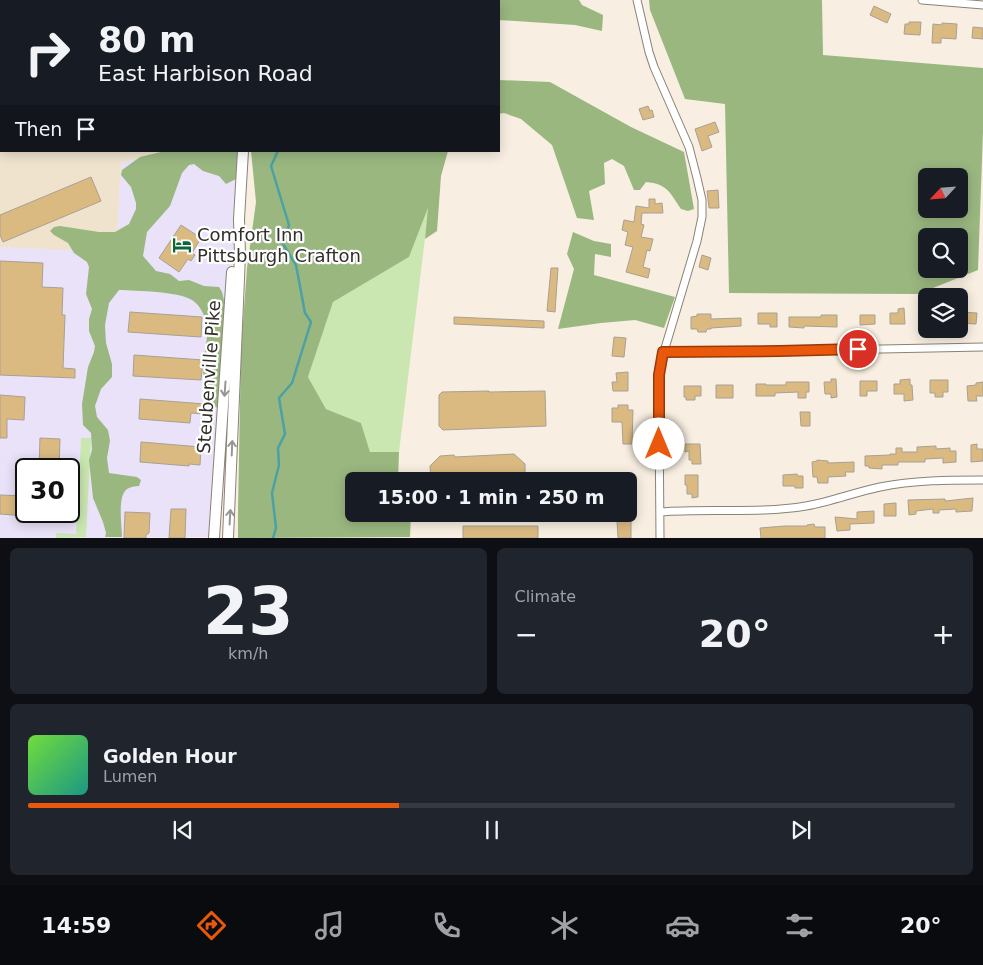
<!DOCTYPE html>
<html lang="en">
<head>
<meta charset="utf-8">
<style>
	body { margin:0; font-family:"DejaVu Sans",sans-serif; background:#20242c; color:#f1f3f6; height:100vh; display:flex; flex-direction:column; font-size:19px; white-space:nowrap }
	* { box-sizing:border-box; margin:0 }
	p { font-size:16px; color:#9ea1a6 }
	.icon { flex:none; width:28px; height:28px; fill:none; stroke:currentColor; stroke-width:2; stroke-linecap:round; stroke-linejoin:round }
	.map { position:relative; height:538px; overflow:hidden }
	.panel { display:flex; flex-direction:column; gap:10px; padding:10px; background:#0d0f14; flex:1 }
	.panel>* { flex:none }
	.banner { position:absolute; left:0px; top:0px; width:500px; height:152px; box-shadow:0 2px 12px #0003; background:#171b24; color:#f1f3f6; overflow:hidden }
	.needle { width:32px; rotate:244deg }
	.buttons { position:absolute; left:918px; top:168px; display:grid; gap:10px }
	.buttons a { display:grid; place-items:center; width:50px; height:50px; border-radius:8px; background:#171b24; box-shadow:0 2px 12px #0003; font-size:25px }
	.speed { position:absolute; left:15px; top:458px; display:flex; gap:10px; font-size:25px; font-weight:700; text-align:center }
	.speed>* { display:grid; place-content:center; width:65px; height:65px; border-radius:50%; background:#171b24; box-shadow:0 2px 12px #0003; line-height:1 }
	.speed .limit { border:2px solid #111; border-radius:8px; background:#fff; color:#111 }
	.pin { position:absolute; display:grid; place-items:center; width:42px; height:42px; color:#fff; margin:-21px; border:2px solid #fff; border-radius:50%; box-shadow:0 1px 5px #0007 }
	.me { position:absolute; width:55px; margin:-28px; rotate:0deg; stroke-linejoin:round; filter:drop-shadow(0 0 4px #0008) }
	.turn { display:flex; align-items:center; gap:18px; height:105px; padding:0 15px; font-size:22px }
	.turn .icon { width:65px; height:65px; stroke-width:2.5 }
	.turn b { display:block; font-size:35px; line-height:42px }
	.then { display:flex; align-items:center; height:48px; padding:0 15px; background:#0003; gap:10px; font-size:19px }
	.big { font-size:38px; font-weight:600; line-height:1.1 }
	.panel .tile { flex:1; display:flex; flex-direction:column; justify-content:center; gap:8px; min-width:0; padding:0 18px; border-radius:8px; background:#20242c }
	.panel .dial { align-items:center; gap:0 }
	.dial b { font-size:65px; line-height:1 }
	.song { display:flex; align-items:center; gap:15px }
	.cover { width:60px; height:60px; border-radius:8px; background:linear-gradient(135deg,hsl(100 70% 55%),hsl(170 70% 35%)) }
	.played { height:5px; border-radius:2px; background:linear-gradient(90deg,#ea580c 40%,#363941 40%) }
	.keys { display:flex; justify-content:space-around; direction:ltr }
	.heat { display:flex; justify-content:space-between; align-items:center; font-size:28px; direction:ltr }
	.panel .tiles { flex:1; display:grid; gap:10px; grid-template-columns:1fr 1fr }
	.tile:last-child { grid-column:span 2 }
	.trip { position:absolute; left:345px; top:472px; width:292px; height:50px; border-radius:8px; background:#171b24; box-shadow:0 2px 12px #0003; font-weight:600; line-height:50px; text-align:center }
	.tab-bar { display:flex; height:80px; justify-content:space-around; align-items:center; background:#090b0e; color:#9ea1a6 }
	.tab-bar .icon { width:35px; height:35px }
	.tab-bar .active { color:#ea580c }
	.tab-bar b { font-size:22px; color:#f1f3f6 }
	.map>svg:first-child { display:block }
	.commercial { fill:#eae2f8; fill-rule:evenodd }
	.built { fill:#efe3ce }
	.green { fill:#cae7b1 }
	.forest { fill:#9ab780; fill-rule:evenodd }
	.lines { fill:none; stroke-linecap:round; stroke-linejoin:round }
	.stream { stroke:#4ba1a3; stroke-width:2.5 }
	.building { fill:#dbba82; stroke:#a8a093 }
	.minor-casing { stroke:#8a8276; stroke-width:9 }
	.secondary-casing { stroke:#8a8276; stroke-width:12 }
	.minor { stroke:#fff; stroke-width:7 }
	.secondary { stroke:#fff; stroke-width:10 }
	.oneway { stroke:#989694 }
	.route-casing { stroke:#983908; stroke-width:12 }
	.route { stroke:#ea580c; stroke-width:9 }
	.labels { text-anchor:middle; stroke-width:4.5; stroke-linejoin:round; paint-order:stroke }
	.poi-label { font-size:18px; fill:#312e29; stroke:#fefefe; text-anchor:start }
	.street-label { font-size:18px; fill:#312e29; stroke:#fefefe }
</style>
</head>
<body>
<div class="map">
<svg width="983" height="538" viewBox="0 0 983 538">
	<rect width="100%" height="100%" fill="#f8efe2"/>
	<path class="commercial" d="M166,151H243L239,219L233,254L214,537L0,538V247L116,252L121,163ZM26,469H69V511H26Z"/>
	<path class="built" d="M0,0H250V1H1V151H166L121,163L116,252L0,247Z"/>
	<path class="green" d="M429,205L399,452H370L361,423L326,409L308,377L333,302L409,257Z
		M81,438H91L86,537L56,538V533L76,534Z"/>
	<path class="forest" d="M0,0H17V1H1V122L0,123Z
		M255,0H579L582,5L603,15L602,31L575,25L499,20V1H255Z
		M649,0H822L823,55L983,68V132L978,270L918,294L729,293L725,104L685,99L650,10ZM959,176V209H926V176ZM959,236V269H926V236Z
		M499,80L550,82L631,127L684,152L694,209L688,211L681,209C670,193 668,184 646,182L640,190H634L624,166L612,159L604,163L605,184L589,191L594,220L577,218L552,145L521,119L504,113L499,114Z
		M165,151H241L240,177L226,184L219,176L203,171L194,164L189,165L182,173L170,206L147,232L143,256L156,271L170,274L179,281L189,280L204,286L219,287L222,292L226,308L223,408L213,407L210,402C208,393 204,382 203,372C202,360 207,346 207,334C208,322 202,306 192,300C177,291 137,291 119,290L109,303L105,325L106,343L112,364V377L101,389L95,406L97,417L108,430L110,441L107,458L109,473L137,477L141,480L139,486C135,486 130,487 127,489C117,496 122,526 122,537H105L106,533L103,522L93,498L89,460L92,450L91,433L83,425L82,404L88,367L94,352L95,346L89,331V319L92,309L86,294L89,267L87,262L74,253L68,243L54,235L50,231L54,227L60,226L99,232H115L129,224L136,209V203L131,187L121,175L122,170L140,157Z
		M251,151H448L441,176L437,231L425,239L428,208L409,257L333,302L308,377L326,409L361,423L370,452H399L398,481H354V514H411L410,537L238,538V511L241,349L247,268L256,202Z
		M573,232L594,241L611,244V257L595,254L594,275L675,297L664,328L635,320L601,323L558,329L574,269L567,254Z"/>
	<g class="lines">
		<path class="stream" d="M263,0V1
			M273,538L276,528L272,493L279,465L278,448L285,434L279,398L292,383L311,322L305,313L296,265L283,244L289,225L271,166L278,151"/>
	</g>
	<path class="building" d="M874,6L891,14L887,23L870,15Z
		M909,22H921L920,35L904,34L905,24H909Z
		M942,23L957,24L956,39L941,38V43H932L933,24L942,25Z
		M973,27L983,28V39L972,38Z
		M648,106L650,111L652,110L654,117L643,120L639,109Z
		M715,122L719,132L708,136L712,147L702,151L695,129Z
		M91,177L101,201L3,242L0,235V215Z
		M718,190L719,208H709L707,191Z
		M649,199H655V204L662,203L663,213H642L641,224L644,225L641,237L653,239L650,251L647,250L643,267L650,269L648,278L626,272L633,247L625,245L628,232L622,230L624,220L634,222L636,206L649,208Z
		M181,225L201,238L192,253L195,255L191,261L188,259L179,272L159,258Z
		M702,255L711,258L708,270L699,267Z
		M0,261L43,263L42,287L63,288L62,315H65L63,368L75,369V378L0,375Z
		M551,268H558L555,312L547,311Z
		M904,308L905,324H890V313H898V309Z
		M130,312L202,317L201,337L128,332Z
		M960,312L977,313L976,324L959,323Z
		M758,313H777V327H770V324H758Z
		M697,314H711V319L741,318V326L711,328V329H707L706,332H698L697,329H691V317L697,316Z
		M821,315H837V327L804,326V328L789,327V317H821Z
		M860,315H875V324L860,325Z
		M454,317L544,321V328L454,324Z
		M614,337L626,338L624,357L612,356Z
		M134,355L203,360L201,380L133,376Z
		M628,372V391H613L612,382H617L616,373Z
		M831,379H836L837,397L831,398V394H825L824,382H831Z
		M910,379V385H912L913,400L904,401V394H894V384H900V380Z
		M930,380H948V392H943V397H935V393H930Z
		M860,381H877V391H867V396H860Z
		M786,382H809V392H806V398H798V392L775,393V396H756V384H766V385H786Z
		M983,382V396H976L977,401H968L967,386L976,385V383Z
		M716,385H733V398H716Z
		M684,386H701V396H695V400H686V397H684Z
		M489,391V392L545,391L546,426L443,430L439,426V395L442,392Z
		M0,395L25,397L24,420L7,419V438H0Z
		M140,399L205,404L204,414L191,413L190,423L139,419Z
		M618,405H628V410H633L632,444H623L622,422H612V408H618Z
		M800,412H810V426H801Z
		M40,438L60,439L59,469H39Z
		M141,442L201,447L200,465L189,464V466L140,462Z
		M685,444H700L701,464H692V460H689V451L685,452Z
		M977,444V449H983V461L971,462V445Z
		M936,446V449L950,448V451H956V462L943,463V458L925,459V462H898V465H882V469L869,468V466H865V456L890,455V454H896V448H902V452H917V447Z
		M514,454L525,464V479L523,481H431L430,466L440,456L454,455L455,457Z
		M817,460L828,461V463L854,462V472H845L846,476L828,477V483H818L817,477H813L812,462L817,461Z
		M797,474L798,476H803V488H795V486H783V475Z
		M685,475H698V497L692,498V494H687V485H685Z
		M0,495L26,496V516L0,514Z
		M973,498L972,511L956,512V509L939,510V513H933V509L916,511V514L909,515L908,500L945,499V501Z
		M896,503V516H884V504Z
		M171,509H186L185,538H169Z
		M874,511V523L850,524V530L837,531L835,517L857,519V512Z
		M125,512L150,513L149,533L146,535V538H124Z
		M617,521H631V538H618Z
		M814,524L815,527H825V538H761L760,528L785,526H807V525Z
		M463,526H538V538H463Z"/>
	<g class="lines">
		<g class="minor-casing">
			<path id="minor" d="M637,0L649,52L654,67L689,147L697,178L702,200V217L697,241L660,365L659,412L660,538
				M922,0L983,5
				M663,352L780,351L983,347
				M660,512C709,508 758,514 806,506C831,502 855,492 880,487C914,480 949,480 983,480"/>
		</g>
		<g class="secondary-casing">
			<path id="secondary" d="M250,1V0
				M214,538L232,272
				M228,538L240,255L239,219L243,151"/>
		</g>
		<use href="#minor" class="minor"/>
		<use href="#secondary" class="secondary"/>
	</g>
	<defs><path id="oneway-shaft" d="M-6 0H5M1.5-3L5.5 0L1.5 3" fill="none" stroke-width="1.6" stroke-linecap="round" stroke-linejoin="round" transform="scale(1.25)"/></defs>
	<g class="oneway">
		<use href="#oneway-shaft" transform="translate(225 389) rotate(94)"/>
		<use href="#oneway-shaft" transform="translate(232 448) rotate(-88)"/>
		<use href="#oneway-shaft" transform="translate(230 517) rotate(-87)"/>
	</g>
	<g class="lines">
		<g class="route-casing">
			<path id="route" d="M659,444V375L663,352L780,351L858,349"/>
		</g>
		<use href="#route" class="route"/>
	</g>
	<defs>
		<g id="hotel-bare" transform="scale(1.5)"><path d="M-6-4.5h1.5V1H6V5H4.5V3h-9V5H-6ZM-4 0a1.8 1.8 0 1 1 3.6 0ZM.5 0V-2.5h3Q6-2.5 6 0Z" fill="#0c6639" stroke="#fefefe" stroke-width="2.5" paint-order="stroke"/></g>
	</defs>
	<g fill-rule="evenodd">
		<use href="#hotel-bare" x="182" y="245"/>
	</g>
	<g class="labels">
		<g class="poi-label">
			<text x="197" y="241">Comfort Inn<tspan x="197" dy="21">Pittsburgh Crafton</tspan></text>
		</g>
		<g class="street-label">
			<text transform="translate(209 377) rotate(-86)" y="6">Steubenville Pike</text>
		</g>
	</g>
</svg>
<div class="buttons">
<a><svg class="needle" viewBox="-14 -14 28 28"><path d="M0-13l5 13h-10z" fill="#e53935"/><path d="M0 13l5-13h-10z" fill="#9ea1a6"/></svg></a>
<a><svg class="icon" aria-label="search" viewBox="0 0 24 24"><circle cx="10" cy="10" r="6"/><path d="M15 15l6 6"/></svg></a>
<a><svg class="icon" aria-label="layers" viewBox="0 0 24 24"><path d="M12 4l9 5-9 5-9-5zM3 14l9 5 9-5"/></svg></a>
</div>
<div class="speed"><div class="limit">30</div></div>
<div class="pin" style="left:858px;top:349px;background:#d93025"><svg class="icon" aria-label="arrive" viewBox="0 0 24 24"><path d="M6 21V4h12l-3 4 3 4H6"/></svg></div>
<svg class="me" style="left:659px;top:444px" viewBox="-20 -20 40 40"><circle r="19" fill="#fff"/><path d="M0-13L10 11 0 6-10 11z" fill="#ea580c"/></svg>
<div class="trip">15:00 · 1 min · 250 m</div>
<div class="banner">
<div class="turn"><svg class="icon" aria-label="right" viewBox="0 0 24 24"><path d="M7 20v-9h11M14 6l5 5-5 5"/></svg><div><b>80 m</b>East Harbison Road</div></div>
<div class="then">Then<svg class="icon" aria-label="arrive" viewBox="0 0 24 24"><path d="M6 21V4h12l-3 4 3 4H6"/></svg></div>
</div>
</div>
<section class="panel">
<div class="tiles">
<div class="tile dial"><b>23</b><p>km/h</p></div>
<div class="tile"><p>Climate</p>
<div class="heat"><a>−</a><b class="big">20°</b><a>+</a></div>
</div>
<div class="tile">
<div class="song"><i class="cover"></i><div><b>Golden Hour</b><p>Lumen</p></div></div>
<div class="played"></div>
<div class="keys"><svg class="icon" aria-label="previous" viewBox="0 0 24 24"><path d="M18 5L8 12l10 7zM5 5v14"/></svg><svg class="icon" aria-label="pause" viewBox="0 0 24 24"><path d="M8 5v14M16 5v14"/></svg><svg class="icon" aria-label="next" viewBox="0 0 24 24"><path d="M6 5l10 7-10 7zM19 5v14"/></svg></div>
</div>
</div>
</section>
<nav class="tab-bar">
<b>14:59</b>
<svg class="icon active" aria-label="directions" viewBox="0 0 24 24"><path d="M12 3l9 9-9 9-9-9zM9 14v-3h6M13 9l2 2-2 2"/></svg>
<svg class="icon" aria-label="music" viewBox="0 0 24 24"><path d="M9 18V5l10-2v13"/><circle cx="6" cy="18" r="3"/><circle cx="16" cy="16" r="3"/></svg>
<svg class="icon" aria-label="phone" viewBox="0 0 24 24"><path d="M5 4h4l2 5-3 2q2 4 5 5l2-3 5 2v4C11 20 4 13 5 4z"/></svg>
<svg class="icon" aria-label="climate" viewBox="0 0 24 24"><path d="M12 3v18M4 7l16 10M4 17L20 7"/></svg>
<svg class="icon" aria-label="car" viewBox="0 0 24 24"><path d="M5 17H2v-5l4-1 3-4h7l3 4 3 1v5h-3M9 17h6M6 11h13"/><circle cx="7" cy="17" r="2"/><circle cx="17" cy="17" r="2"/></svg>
<svg class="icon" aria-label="filters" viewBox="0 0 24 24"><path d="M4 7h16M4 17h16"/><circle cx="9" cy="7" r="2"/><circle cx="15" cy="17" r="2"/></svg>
<b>20°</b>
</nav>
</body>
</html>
